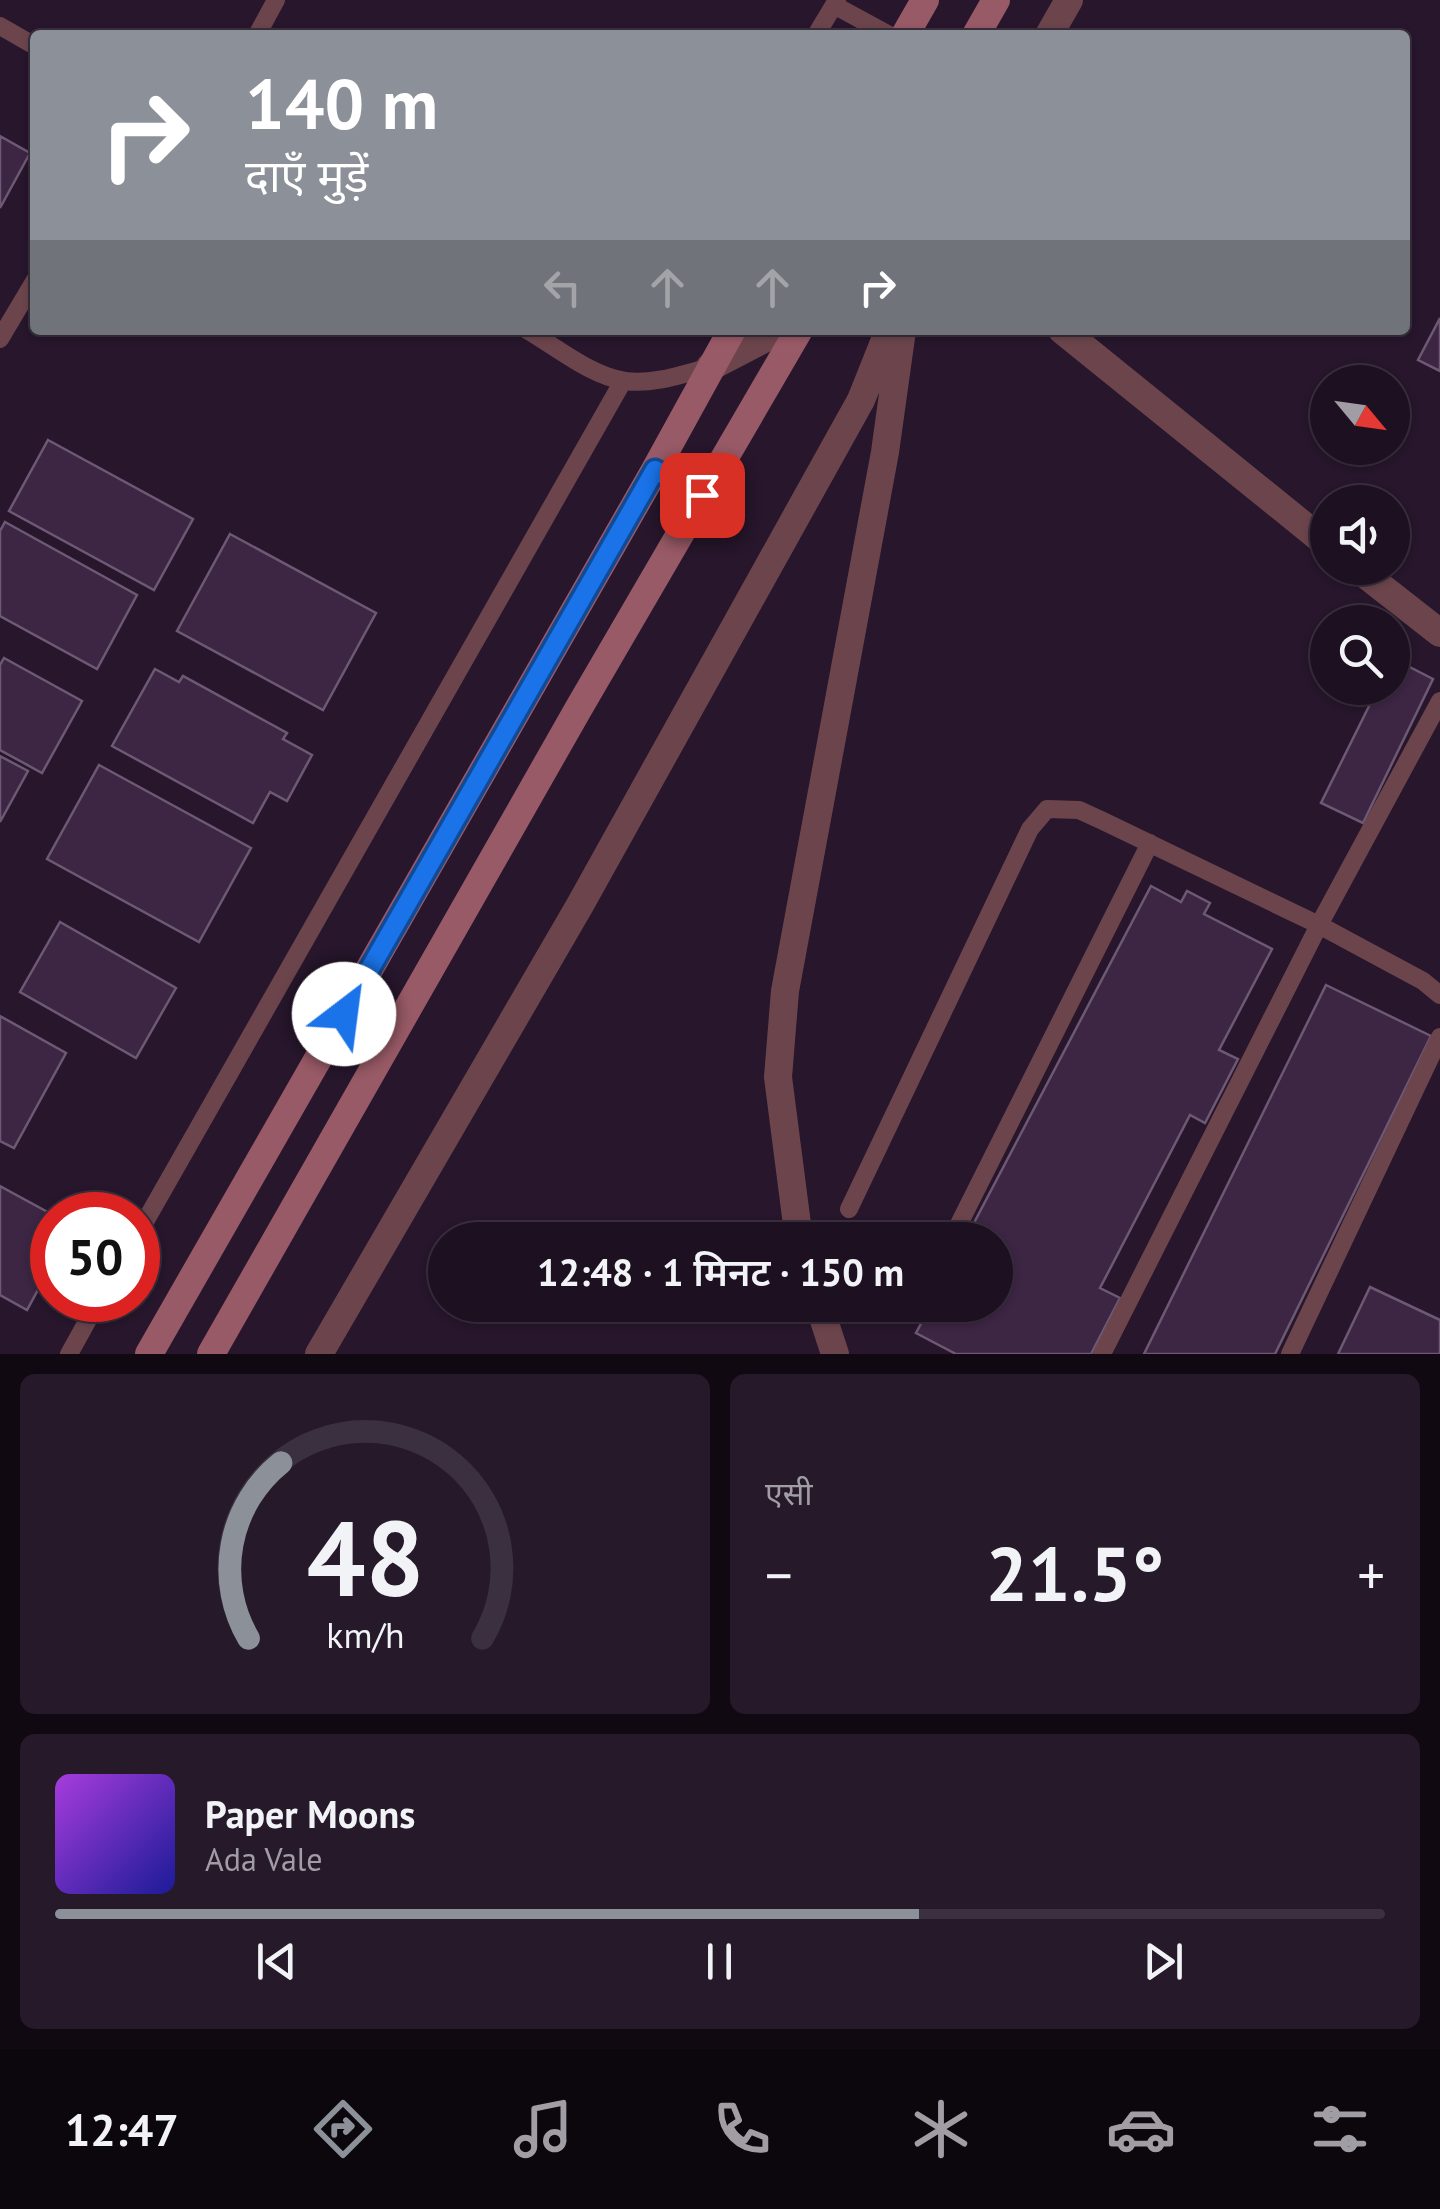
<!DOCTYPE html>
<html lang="hi">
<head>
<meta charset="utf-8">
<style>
	body { margin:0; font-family:"PT Sans","Noto Sans Devanagari",sans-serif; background:#25192a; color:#f1f3f6; height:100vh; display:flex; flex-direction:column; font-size:38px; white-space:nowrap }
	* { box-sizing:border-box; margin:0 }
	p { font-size:32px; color:#a09da5 }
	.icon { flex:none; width:55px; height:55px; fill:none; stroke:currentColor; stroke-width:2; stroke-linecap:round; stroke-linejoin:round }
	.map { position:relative; height:1354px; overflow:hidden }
	.panel { display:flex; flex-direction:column; gap:20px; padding:20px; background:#100912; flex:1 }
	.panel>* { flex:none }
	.hud { position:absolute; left:30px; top:30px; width:1380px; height:305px; border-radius:10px; box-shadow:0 2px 8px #0004,0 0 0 2px #3b303f; background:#8c9099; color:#fff; overflow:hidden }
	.needle { width:65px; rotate:119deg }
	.controls { position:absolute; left:1310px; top:365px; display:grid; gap:20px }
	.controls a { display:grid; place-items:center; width:100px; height:100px; border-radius:50%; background:#1d1021; box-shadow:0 2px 8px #0004,0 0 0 2px #3b303f; font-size:50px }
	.speed { position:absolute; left:30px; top:1192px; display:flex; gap:20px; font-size:50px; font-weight:700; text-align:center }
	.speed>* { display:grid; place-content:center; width:130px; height:130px; border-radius:50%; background:#1d1021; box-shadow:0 2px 8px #0004,0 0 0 2px #3b303f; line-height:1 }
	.speed .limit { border:15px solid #d22; background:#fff; color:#111 }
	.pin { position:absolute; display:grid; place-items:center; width:85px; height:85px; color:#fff; margin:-42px; border-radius:20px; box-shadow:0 5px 15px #0006 }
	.me { position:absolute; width:110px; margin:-55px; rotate:30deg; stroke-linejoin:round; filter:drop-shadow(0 0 8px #0008) }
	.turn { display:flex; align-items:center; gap:35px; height:210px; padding:0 50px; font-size:45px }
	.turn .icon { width:130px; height:130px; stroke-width:2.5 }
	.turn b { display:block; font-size:70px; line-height:85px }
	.lanes { display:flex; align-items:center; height:95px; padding:0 50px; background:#0003; justify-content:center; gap:50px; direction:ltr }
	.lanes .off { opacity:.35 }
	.big { font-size:75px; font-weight:600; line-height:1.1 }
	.panel .tile { flex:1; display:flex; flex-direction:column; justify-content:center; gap:15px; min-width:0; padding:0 35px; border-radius:15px; background:#25192a }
	.panel .dial { align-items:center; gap:0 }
	.dial svg { height:260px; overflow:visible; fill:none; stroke:#3b303f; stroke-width:7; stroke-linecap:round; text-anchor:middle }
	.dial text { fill:#f1f3f6; stroke:none }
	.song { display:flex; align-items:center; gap:30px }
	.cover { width:120px; height:120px; border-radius:15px; background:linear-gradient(135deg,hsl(280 70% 55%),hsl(240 70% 35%)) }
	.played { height:10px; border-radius:5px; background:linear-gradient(90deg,#8c9099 65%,#3b303f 65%) }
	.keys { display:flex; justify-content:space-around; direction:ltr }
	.heat { display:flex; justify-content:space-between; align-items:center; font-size:55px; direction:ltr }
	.panel .tiles { flex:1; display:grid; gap:20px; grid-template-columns:1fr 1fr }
	.tile:last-child { grid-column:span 2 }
	.trip { position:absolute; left:428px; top:1222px; width:585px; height:100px; border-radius:50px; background:#1d1021; box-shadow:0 2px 8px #0004,0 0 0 2px #3b303f; font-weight:600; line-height:100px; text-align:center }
	.tabs { display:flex; height:160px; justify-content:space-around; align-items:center; background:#0c060d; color:#a09da5 }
	.tabs .icon { width:70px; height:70px }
	.tabs .current { color:#8c9099 }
	.tabs b { font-size:45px; color:#f1f3f6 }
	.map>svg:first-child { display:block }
	.building { fill:#3d2544; stroke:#6d5973; stroke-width:2.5 }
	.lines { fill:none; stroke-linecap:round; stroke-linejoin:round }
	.service { stroke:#6c454c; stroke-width:18 }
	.minor { stroke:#6c454c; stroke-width:28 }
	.tertiary { stroke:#6c454c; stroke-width:28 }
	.secondary { stroke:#985a66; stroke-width:28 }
	.route-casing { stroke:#114b97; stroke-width:25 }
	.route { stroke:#1a73e8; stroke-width:18 }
</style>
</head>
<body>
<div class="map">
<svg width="1440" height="1354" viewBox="0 0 1440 1354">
	<rect width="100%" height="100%" fill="#27162c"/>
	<path class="building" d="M0,136L30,153L0,208Z
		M1440,318V371L1418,360Z
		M48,440L193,519L154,590L9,511Z
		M5,522L137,595L97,669L0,616V531Z
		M230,534L376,613L323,710L177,631Z
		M4,658L82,701L42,773L0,750V665Z
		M1392,658L1433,679L1363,823L1321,803L1378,688H1392Z
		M155,669L179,682L183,676L287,733L283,739L312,755L287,801L270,792L253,823L112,746Z
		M0,756L28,771L0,822Z
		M99,765L251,848L199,942L47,859Z
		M1151,886L1181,902L1187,891L1210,903L1204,914L1272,949L1219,1050L1238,1059L1205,1123L1190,1115L1100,1288L1120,1298L1091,1354H956L916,1333L931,1305H995V1240H965Z
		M60,922L176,988L136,1058L20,992Z
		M1326,985L1431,1036L1275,1354H1144Z
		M0,1016L66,1053L14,1148L0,1141Z
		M0,1186L53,1215L52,1264L27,1310L0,1295Z
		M1370,1287L1440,1320V1354H1338Z"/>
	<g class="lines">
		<path class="service" d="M834,5L889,35
			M0,26L35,46
			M257,35L276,0
			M816,35L837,0
			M527,330C556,347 591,376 625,381C653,385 683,374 710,367
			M0,339L35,280
			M849,1209L1030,829L1047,809L1079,810L1103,821L1319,925L1423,981L1440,995
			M138,1234L623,381
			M951,1240L1150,843
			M917,1307L918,1305
			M69,1354L99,1300
			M1102,1354L1319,925L1440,701
			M1290,1354L1440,1037"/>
		<path class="minor" d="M1049,35L1069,0
			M799,1240L778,1077L785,991L885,452L902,330
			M819,1305L835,1354
			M319,1354L580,905L861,400L889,330"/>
		<path class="tertiary" d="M1062,330L1328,545
			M710,367L781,330
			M1357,568L1440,633"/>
		<path class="secondary" d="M905,35L925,0
			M976,35L996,0
			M655,470L702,495
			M149,1354L655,470L732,330
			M211,1354L580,706L799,330"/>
	</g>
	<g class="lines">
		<g class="route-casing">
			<path id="route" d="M344,1014L655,470L702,495"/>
		</g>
		<use href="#route" class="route"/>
	</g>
</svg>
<div class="controls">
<a><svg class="needle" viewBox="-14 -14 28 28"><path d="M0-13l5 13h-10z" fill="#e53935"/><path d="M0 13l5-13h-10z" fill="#a09da5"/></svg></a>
<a><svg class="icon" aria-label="sound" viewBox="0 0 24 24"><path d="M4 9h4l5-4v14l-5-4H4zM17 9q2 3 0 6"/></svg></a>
<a><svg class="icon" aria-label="search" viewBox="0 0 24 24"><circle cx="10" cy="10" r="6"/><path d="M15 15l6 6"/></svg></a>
</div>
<div class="speed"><div class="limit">50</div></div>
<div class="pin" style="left:702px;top:495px;background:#d93025"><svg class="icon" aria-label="arrive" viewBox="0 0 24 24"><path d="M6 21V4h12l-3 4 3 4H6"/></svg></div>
<svg class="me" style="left:344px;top:1014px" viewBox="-20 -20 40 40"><circle r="19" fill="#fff"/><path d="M0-13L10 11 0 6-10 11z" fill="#1a73e8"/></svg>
<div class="trip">12:48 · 1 मिनट · 150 m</div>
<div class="hud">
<div class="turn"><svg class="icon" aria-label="right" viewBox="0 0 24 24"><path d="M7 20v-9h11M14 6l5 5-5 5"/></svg><div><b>140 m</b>दाएँ मुड़ें</div></div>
<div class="lanes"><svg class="icon off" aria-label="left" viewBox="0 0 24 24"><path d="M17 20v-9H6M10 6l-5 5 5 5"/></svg><svg class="icon off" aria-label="ahead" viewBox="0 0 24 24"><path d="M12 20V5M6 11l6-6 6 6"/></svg><svg class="icon off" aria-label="ahead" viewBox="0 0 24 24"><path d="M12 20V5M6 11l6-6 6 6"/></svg><svg class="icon" aria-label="right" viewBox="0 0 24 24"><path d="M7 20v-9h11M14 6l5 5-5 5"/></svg></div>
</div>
</div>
<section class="panel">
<div class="tiles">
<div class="tile dial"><svg viewBox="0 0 100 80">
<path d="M14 69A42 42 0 1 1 86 69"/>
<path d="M14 69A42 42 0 0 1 24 15" stroke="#8c9099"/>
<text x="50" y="56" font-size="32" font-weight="700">48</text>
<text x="50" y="72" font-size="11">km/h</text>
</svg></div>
<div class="tile"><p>एसी</p>
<div class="heat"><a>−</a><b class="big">21.5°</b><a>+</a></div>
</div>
<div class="tile">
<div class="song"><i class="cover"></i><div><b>Paper Moons</b><p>Ada Vale</p></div></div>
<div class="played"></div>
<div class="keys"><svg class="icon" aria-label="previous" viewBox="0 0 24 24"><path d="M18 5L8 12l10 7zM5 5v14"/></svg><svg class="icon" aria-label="pause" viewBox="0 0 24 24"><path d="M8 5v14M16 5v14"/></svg><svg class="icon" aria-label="next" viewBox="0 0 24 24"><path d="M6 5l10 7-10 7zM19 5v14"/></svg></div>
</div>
</div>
</section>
<nav class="tabs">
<b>12:47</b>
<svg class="icon current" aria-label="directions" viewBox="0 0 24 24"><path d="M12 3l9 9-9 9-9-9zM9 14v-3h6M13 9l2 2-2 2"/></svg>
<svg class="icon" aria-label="music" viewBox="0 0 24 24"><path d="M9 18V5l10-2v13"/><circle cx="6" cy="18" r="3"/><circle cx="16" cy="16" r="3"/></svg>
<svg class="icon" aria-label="phone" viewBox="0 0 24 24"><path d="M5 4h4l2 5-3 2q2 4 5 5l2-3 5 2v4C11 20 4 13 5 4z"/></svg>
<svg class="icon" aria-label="climate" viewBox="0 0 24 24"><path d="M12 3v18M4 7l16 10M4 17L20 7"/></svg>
<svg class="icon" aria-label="car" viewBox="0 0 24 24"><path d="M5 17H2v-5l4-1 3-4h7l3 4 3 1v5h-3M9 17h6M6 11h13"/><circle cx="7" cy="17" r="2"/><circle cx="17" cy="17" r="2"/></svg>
<svg class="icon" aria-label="filters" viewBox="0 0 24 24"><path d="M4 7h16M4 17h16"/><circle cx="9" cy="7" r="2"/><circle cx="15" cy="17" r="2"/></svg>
</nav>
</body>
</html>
